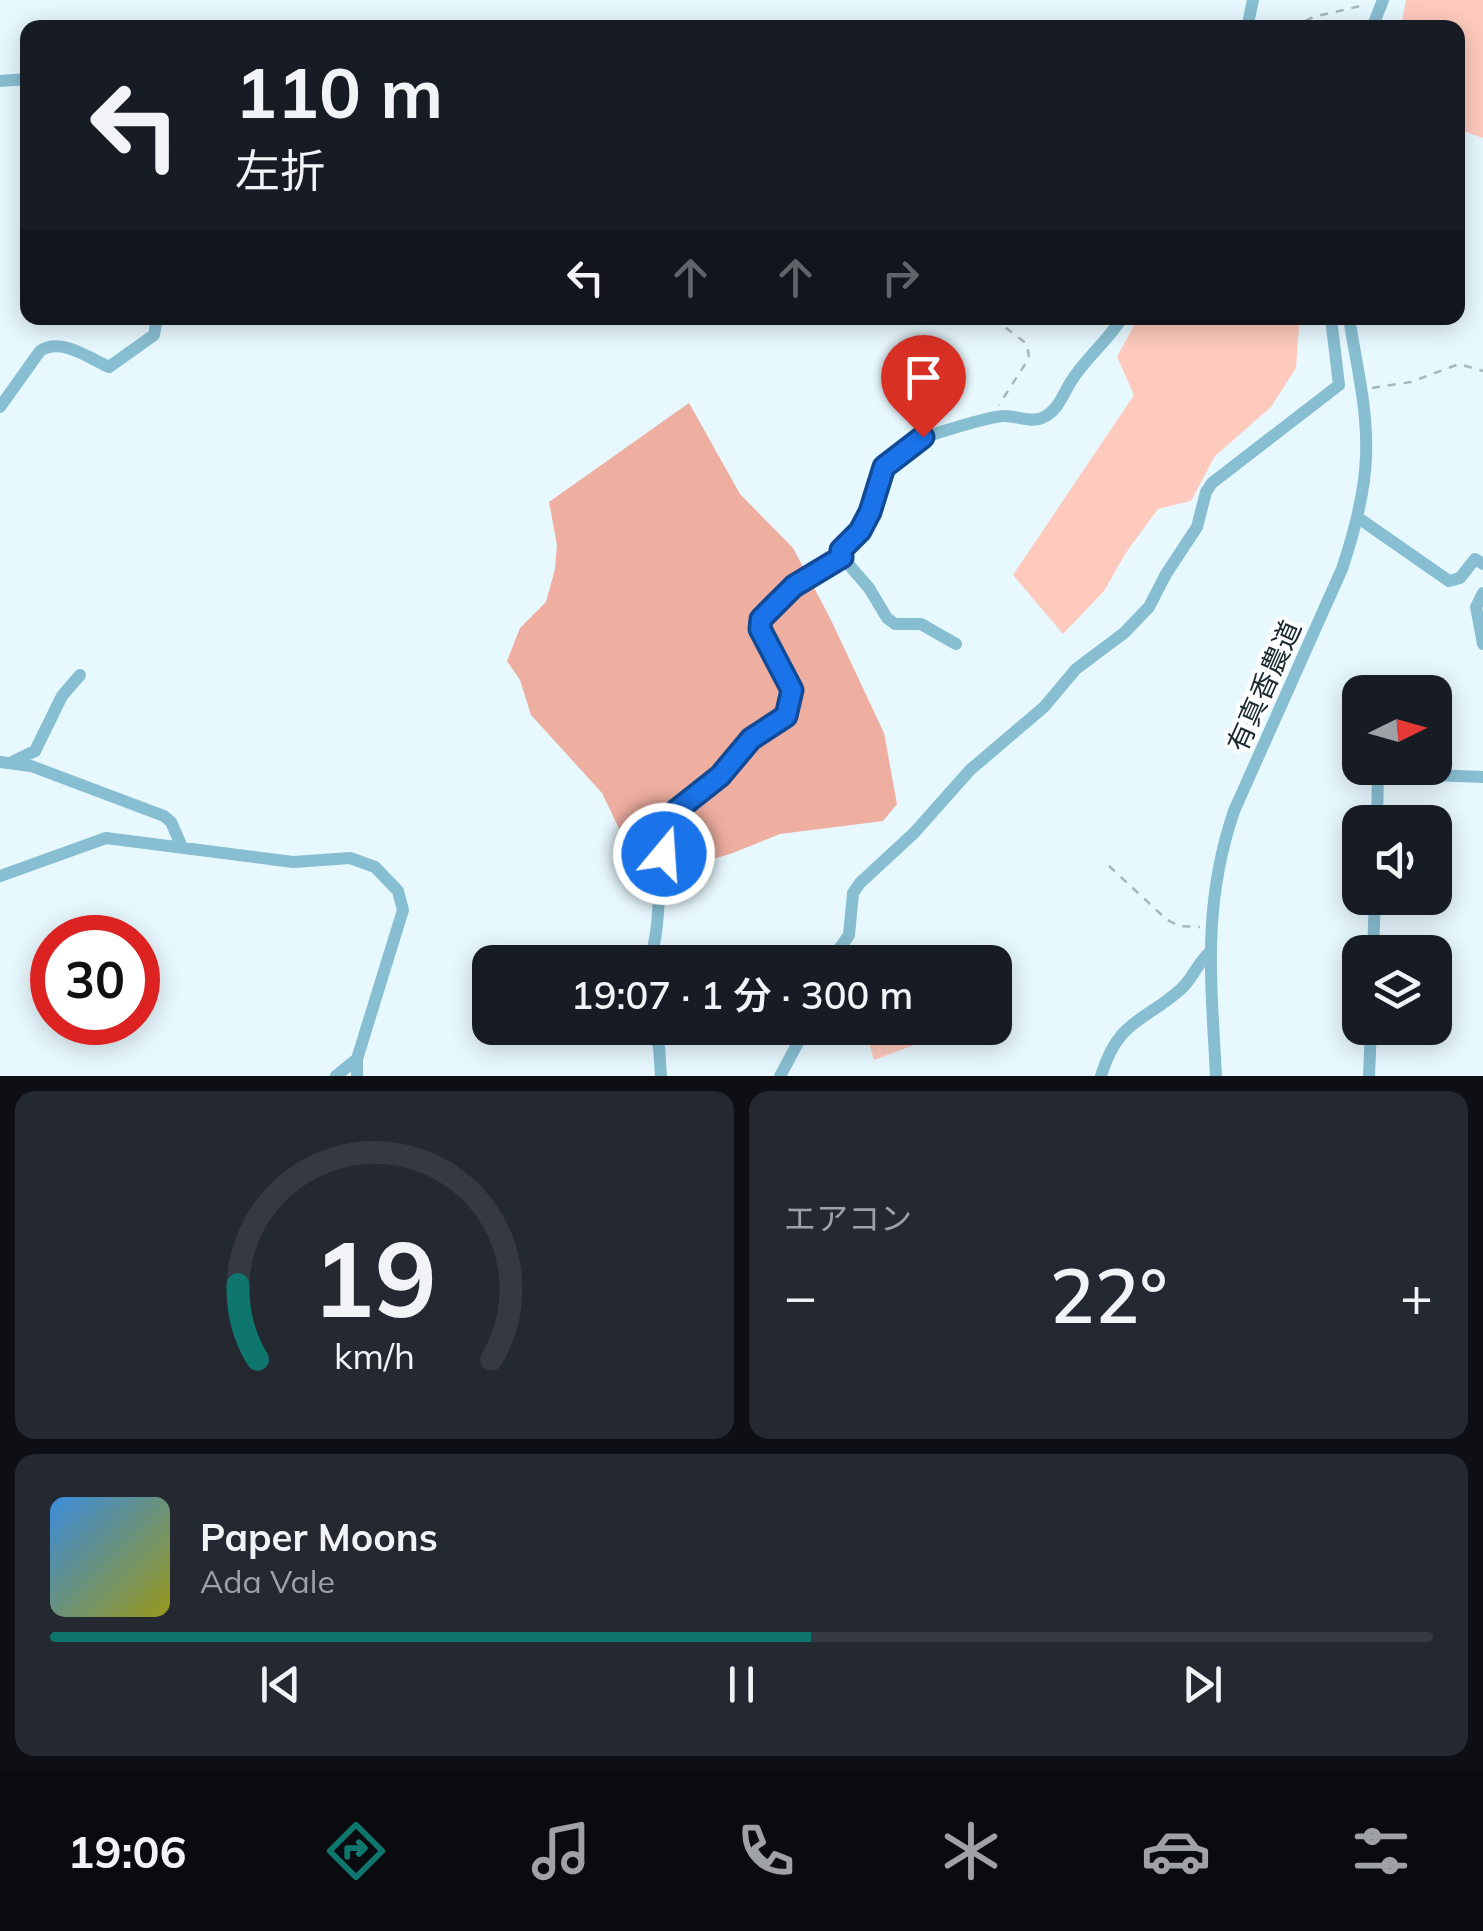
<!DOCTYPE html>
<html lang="ja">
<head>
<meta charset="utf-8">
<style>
	body { margin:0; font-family:Mulish,"Noto Sans JP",sans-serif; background:#242831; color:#f1f3f6; height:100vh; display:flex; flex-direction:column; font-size:38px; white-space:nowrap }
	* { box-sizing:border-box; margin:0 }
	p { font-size:32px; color:#9ea1a6 }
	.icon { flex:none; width:55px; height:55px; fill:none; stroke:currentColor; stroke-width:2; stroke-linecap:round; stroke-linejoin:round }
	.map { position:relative; height:1076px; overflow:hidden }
	.side { display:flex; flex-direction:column; gap:15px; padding:15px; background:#0d0f14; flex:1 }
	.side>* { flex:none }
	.guide { position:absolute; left:20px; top:20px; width:1445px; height:305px; border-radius:20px; box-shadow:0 5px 25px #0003; background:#171b24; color:#f1f3f6; overflow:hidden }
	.needle { width:65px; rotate:85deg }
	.tools { position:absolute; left:1342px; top:675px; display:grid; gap:20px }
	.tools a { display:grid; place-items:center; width:110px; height:110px; border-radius:20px; background:#171b24; box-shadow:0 5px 25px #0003; font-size:50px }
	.speed { position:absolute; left:30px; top:915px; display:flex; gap:20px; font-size:50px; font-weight:700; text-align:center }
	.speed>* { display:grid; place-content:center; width:130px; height:130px; border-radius:50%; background:#171b24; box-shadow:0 5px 25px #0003; line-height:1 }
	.speed .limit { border:15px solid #d22; background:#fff; color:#111 }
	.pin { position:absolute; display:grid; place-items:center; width:85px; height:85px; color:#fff; margin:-102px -42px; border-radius:50% 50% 50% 0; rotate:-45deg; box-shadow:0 0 10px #0007 }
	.pin .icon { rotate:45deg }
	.me { position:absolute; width:110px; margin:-55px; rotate:18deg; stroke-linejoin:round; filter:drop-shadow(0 0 8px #0008) }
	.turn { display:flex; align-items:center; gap:35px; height:210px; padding:0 50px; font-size:45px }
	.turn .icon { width:130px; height:130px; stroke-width:2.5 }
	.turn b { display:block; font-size:70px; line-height:85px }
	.lanes { display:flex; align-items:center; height:95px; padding:0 50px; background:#0003; justify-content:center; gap:50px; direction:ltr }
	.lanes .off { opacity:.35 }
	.big { font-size:75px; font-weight:600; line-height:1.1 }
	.side .widget { flex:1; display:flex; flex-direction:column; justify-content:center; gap:15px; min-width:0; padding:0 35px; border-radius:20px; background:#242831 }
	.side .dial { align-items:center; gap:0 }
	.dial svg { height:260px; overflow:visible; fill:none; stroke:#363941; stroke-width:7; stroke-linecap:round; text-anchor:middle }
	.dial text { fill:#f1f3f6; stroke:none }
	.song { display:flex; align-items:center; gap:30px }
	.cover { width:120px; height:120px; border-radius:15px; background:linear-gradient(135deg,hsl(210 70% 55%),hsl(60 70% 35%)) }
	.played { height:10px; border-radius:5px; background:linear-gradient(90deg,#0f766e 55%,#363941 55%) }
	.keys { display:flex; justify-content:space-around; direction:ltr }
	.heat { display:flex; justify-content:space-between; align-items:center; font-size:55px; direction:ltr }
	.side .tiles { flex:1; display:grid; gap:15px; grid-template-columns:1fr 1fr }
	.widget:last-child { grid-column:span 2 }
	.trip { position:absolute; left:472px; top:945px; width:540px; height:100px; border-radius:20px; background:#171b24; box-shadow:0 5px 25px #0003; font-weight:600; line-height:100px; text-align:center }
	.menu { display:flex; height:160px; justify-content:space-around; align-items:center; background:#090b0e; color:#9ea1a6 }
	.menu .icon { width:70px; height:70px }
	.menu .selected { color:#0f766e }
	.menu b { font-size:45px; color:#f1f3f6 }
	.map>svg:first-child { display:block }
	.forest { fill:#eeaea0 }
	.water { fill:#ffcabe }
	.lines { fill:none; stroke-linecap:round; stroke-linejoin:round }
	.path { stroke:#a7b7bd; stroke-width:2.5; stroke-dasharray:8 8; stroke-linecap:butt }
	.minor { stroke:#88bed1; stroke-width:12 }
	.route-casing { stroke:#114b97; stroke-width:25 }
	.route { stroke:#1a73e8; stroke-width:18 }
	.labels { text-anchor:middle; stroke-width:8; stroke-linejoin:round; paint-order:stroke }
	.street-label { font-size:28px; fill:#1a2a30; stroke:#fff }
</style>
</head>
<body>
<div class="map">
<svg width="1483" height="1076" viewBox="0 0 1483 1076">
	<rect width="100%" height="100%" fill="#e7f8fe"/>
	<path class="forest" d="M689,403L740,494L793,548L830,618L884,733L897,804L883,821L780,834L730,854L672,871L652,872L635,862L602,793L531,715L520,680L507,661L520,628L546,602L555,569L557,545L549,502Z"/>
	<path class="water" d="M1406,0H1483V138L1466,132L1458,124V28L1401,27Z
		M1138,318H1293L1299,325L1296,368L1271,407L1215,456L1191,501L1158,509L1127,551L1104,591L1063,634L1013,575L1134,395L1117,357Z
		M865,1028H955L957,1029L874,1060Z"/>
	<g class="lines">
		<path class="path" d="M1291,28L1313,17L1365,5
			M869,318H879
			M993,318L1027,344L1029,358L999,405
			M1372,388L1411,382L1459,364L1483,371
			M1109,866L1166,919L1179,926L1200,927"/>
		<path class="minor" d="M1247,28L1253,0
			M1372,28L1383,0
			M0,81L28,79
			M0,407L40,351C61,337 89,358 109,367L154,335L157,318
			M1357,517L1449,581L1460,578L1475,559L1483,564
			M1483,593L1476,607L1483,644
			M956,644L921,624H895L887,618L869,588L842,557L841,550C850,537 862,529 869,514C885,479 873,471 910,444C920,437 994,415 1005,416C1017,416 1031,423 1042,418C1057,412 1063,395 1070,383C1085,358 1107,342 1122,318
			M14,761L35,751L62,696L80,675
			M0,762L31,766L164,816L171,822L182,847
			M1377,822L1378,773L1483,777
			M0,876L106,838L293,862L350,858L375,867L398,891L403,910L357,1059V1076
			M1373,952L1375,898
			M649,962C665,918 653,864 671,820C678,802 697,795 710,784C726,771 735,752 751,739C761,731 774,726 783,718C807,698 771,651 761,629V619L794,586L842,557
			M830,962L849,935L853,893L860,883L914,833L970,770L1044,707L1076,669L1124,633L1149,607L1166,574L1197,527L1206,492L1212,483L1339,385L1331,318
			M653,1028L659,1047L661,1076
			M336,1076L357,1059
			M780,1076L806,1028
			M1101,1076C1118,1020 1142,1023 1180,990C1193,979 1197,963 1210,952
			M1216,1076C1211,979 1202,906 1234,811L1342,569C1354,533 1365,494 1366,456C1368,409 1356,363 1349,318
			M1369,1076L1371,1028"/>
	</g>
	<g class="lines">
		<g class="route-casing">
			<path id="route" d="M664,854L671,820L677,810L720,776L751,739L786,716L792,690L760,629L761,619L794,586L842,557L841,550L860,531L870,512L884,467L923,437"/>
		</g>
		<use href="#route" class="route"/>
	</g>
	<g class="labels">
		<g class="street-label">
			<text transform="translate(1264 686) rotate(-66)" y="10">有真香農道</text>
		</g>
	</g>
</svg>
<div class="tools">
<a><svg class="needle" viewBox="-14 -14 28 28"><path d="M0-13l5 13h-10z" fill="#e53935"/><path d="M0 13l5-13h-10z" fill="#9ea1a6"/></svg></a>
<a><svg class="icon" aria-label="sound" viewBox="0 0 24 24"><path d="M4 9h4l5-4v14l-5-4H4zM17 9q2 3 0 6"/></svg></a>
<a><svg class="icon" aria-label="layers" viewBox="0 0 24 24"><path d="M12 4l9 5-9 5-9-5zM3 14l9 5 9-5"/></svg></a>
</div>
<div class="speed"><div class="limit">30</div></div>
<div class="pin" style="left:923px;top:437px;background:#d93025"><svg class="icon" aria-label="arrive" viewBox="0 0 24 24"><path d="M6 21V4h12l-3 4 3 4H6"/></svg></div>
<svg class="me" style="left:664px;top:854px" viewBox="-20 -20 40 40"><circle r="17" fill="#1a73e8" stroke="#fff" stroke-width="3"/><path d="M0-11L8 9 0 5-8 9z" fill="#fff"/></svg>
<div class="trip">19:07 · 1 分 · 300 m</div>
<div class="guide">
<div class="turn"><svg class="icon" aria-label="left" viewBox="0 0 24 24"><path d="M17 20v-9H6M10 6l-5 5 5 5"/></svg><div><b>110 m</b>左折</div></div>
<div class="lanes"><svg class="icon" aria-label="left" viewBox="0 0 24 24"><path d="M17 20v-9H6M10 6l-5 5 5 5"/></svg><svg class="icon off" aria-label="ahead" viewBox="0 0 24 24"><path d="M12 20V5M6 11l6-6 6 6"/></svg><svg class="icon off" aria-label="ahead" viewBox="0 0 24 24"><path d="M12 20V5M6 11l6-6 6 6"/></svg><svg class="icon off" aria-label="right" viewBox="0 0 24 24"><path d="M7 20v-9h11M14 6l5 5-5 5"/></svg></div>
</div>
</div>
<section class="side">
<div class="tiles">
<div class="widget dial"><svg viewBox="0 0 100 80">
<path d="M14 69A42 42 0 1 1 86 69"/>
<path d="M14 69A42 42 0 0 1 8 46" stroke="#0f766e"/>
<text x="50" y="56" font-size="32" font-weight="700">19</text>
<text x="50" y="72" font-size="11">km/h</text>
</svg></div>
<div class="widget"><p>エアコン</p>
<div class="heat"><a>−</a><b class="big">22°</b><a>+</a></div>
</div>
<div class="widget">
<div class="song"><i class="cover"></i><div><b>Paper Moons</b><p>Ada Vale</p></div></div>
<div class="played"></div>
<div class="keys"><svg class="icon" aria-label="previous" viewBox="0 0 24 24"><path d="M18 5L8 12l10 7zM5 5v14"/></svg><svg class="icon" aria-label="pause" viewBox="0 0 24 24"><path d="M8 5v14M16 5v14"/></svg><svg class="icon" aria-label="next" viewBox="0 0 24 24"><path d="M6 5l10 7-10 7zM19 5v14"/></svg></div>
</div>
</div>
</section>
<nav class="menu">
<b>19:06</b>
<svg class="icon selected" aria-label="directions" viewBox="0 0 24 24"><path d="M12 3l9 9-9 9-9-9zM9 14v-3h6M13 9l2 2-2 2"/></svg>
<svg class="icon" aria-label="music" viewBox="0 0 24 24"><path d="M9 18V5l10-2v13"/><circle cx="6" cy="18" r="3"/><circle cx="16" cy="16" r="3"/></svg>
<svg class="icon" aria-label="phone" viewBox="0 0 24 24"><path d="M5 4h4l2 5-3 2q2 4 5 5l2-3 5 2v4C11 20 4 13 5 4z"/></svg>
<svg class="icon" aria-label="climate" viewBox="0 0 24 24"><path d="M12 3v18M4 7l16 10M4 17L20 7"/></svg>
<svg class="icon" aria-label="car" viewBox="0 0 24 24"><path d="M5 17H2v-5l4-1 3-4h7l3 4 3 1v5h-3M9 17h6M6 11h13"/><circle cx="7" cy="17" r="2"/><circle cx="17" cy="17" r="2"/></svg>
<svg class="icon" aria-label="filters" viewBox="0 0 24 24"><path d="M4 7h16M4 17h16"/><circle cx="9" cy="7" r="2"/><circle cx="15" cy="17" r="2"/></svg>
</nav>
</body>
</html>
